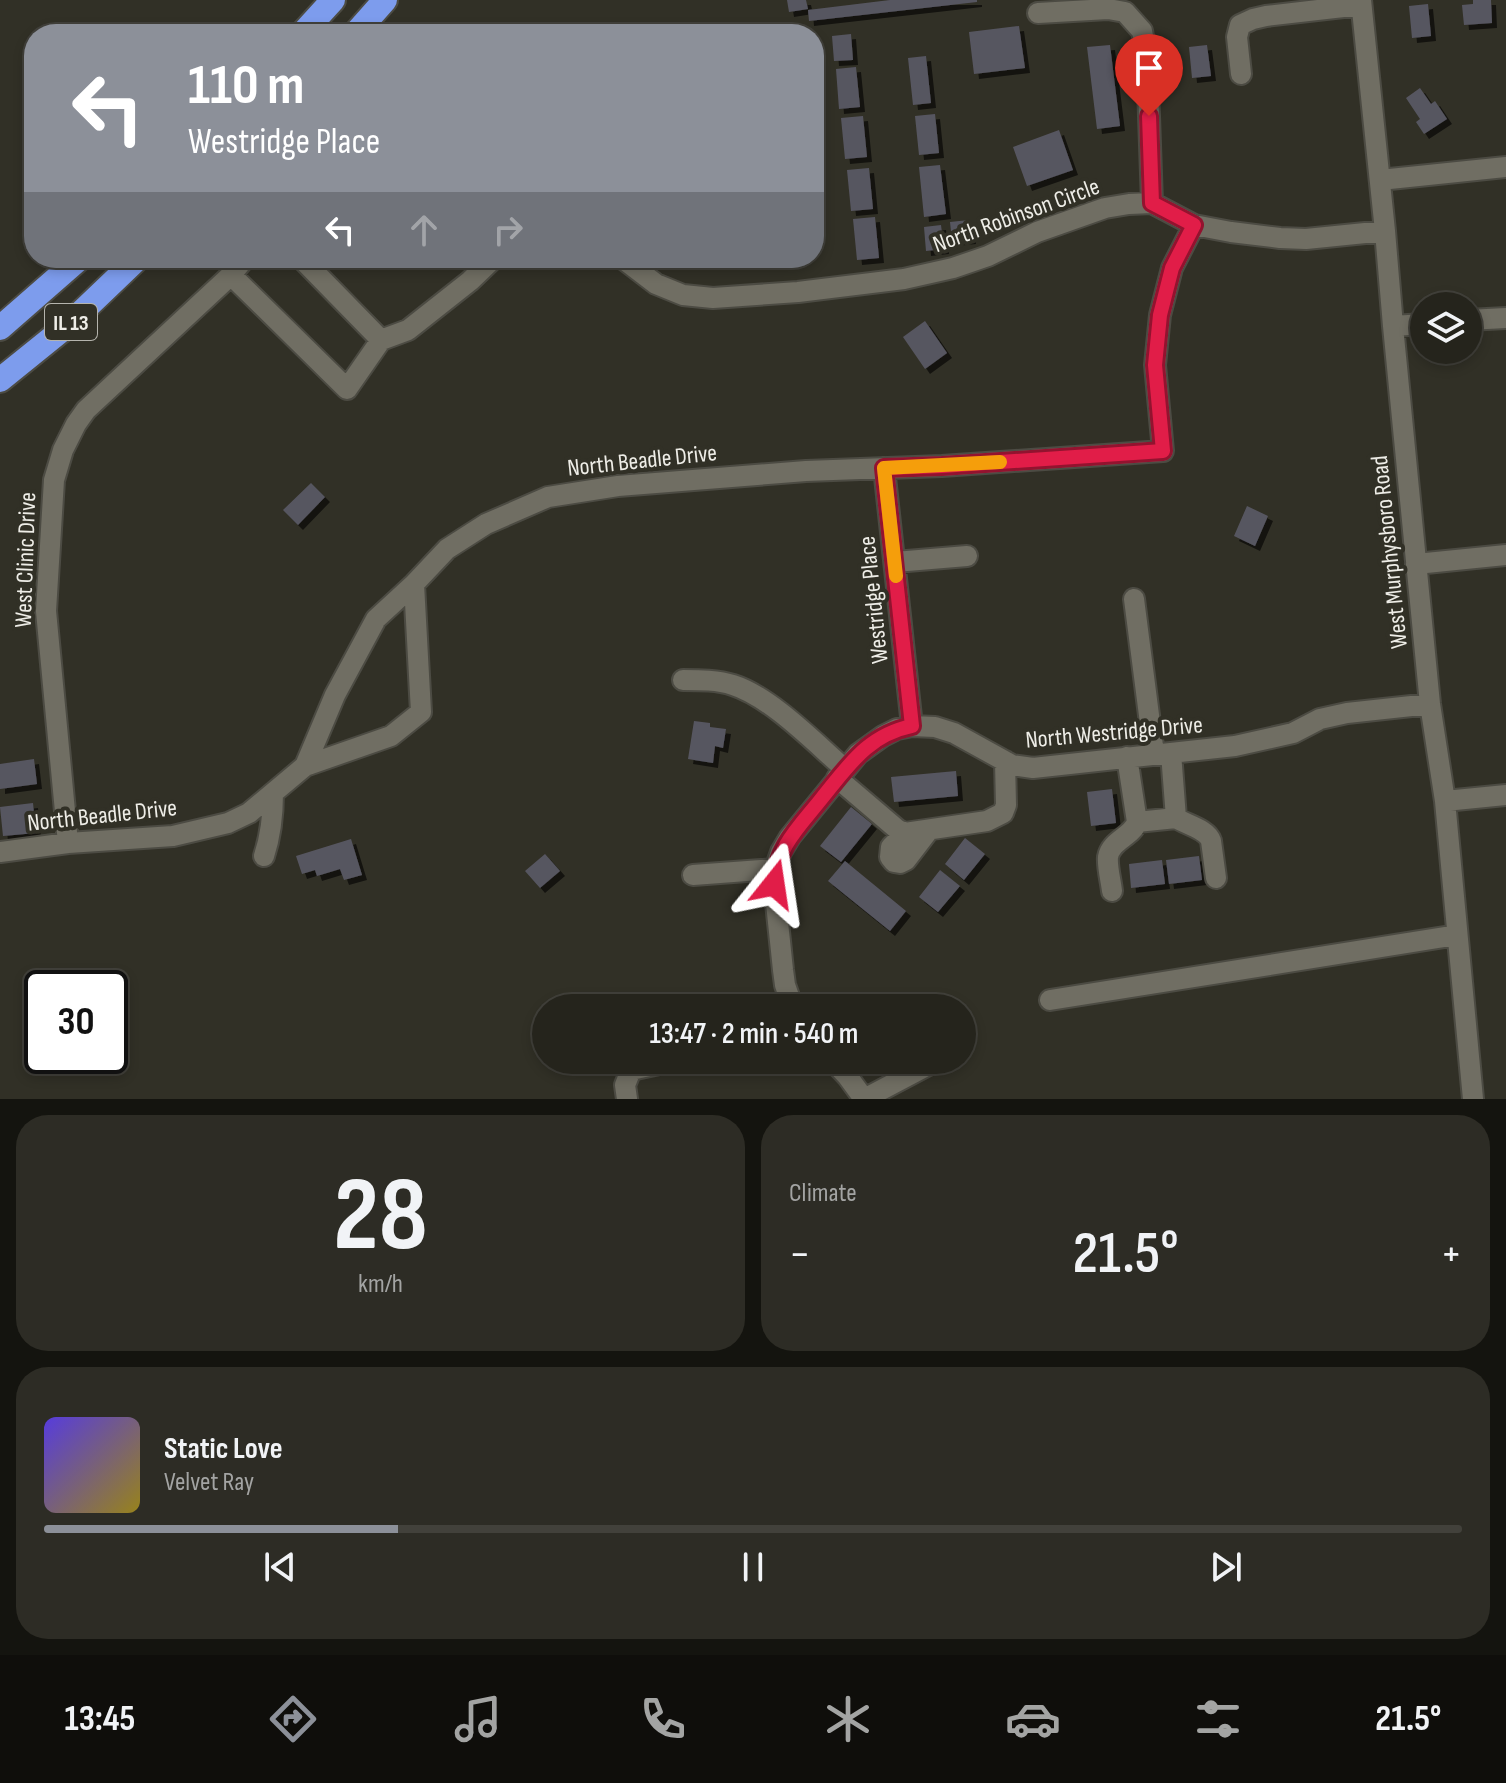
<!DOCTYPE html>
<html lang="en">
<head>
<meta charset="utf-8">
<style>
	body { margin:0; font-family:"Sofia Sans Condensed",sans-serif; background:#2d2c25; color:#f1f3f6; height:100vh; display:flex; flex-direction:column; font-size:30px; white-space:nowrap }
	* { box-sizing:border-box; margin:0 }
	p { font-size:26px; color:#a3a4a3 }
	.icon { flex:none; width:44px; height:44px; fill:none; stroke:currentColor; stroke-width:2; stroke-linecap:round; stroke-linejoin:round }
	.map { position:relative; height:1099px; overflow:hidden }
	.details { display:flex; flex-direction:column; gap:16px; padding:16px; background:#14140f; flex:1 }
	.details>* { flex:none }
	.hud { position:absolute; left:24px; top:24px; width:800px; height:244px; border-radius:32px; box-shadow:0 4px 12px #0003,0 0 0 2px #42413b; background:#8c9099; color:#fff; overflow:hidden }
	.buttons { position:absolute; left:1410px; top:292px; display:grid; gap:16px }
	.buttons a { display:grid; place-items:center; width:72px; height:72px; border-radius:50%; background:#25241c; box-shadow:0 4px 12px #0003,0 0 0 2px #42413b; font-size:40px }
	.speed { position:absolute; left:24px; top:970px; display:flex; gap:16px; font-size:40px; font-weight:700; text-align:center }
	.speed>* { display:grid; place-content:center; width:104px; height:104px; border-radius:50%; background:#25241c; box-shadow:0 4px 12px #0003,0 0 0 2px #42413b; line-height:1 }
	.speed .limit { border:4px solid #111; border-radius:12px; background:#fff; color:#111 }
	.pin { position:absolute; display:grid; place-items:center; width:68px; height:68px; color:#fff; margin:-82px -34px; border-radius:50% 50% 50% 0; rotate:-45deg; box-shadow:0 0 8px #0007 }
	.pin .icon { rotate:45deg }
	.me { position:absolute; width:88px; margin:-44px; rotate:15deg; stroke-linejoin:round; filter:drop-shadow(0 0 6px #0008) }
	.turn { display:flex; align-items:center; gap:28px; height:168px; padding:0 32px; font-size:36px }
	.turn .icon { width:104px; height:104px; stroke-width:2.5 }
	.turn b { display:block; font-size:56px; line-height:68px }
	.lanes { display:flex; align-items:center; height:76px; padding:0 32px; background:#0003; justify-content:center; gap:40px; direction:ltr }
	.lanes .off { opacity:.35 }
	.big { font-size:60px; font-weight:600; line-height:1.1 }
	.details .card { flex:1; display:flex; flex-direction:column; justify-content:center; gap:12px; min-width:0; padding:0 28px; border-radius:32px; background:#2d2c25 }
	.details .dial { align-items:center; gap:0 }
	.dial b { font-size:104px; line-height:1 }
	.song { display:flex; align-items:center; gap:24px }
	.cover { width:96px; height:96px; border-radius:12px; background:linear-gradient(135deg,hsl(250 70% 55%),hsl(50 70% 35%)) }
	.played { height:8px; border-radius:4px; background:linear-gradient(90deg,#8c9099 25%,#42413b 25%) }
	.keys { display:flex; justify-content:space-around; direction:ltr }
	.heat { display:flex; justify-content:space-between; align-items:center; font-size:44px; direction:ltr }
	.details .tiles { flex:1; display:grid; gap:16px; grid-template-columns:1fr 1fr }
	.card:last-child { grid-column:span 2 }
	.trip { position:absolute; left:532px; top:994px; width:444px; height:80px; border-radius:40px; background:#25241c; box-shadow:0 4px 12px #0003,0 0 0 2px #42413b; font-weight:600; line-height:80px; text-align:center }
	.tab-bar { display:flex; height:128px; justify-content:space-around; align-items:center; background:#0f0e0b; color:#a3a4a3 }
	.tab-bar .icon { width:56px; height:56px }
	.tab-bar .active { color:#8c9099 }
	.tab-bar b { font-size:36px; color:#f1f3f6 }
	.map>svg:first-child { display:block }
	.building { fill:#575661; filter:url(#shadow) }
	.lines { fill:none; stroke-linecap:round; stroke-linejoin:round }
	.minor-casing { stroke:#4c4b43; stroke-width:24 }
	.highway-casing { stroke:#4c4b43; stroke-width:28 }
	.minor { stroke:#706e63; stroke-width:20 }
	.highway { stroke:#7d9ced; stroke-width:24 }
	.route-casing { stroke:#92132f; stroke-width:20 }
	.route { stroke:#e11d48; stroke-width:14 }
	.slow { stroke:#f59e0b; stroke-width:14 }
	.labels { text-anchor:middle; stroke-width:8; stroke-linejoin:round; paint-order:stroke }
	.shield { fill:#313026; stroke:#b5b4ad; stroke-width:2 }
	.shield-label { font-size:22px; font-weight:bold; fill:#eeede7 }
	.street-label { font-size:24px; fill:#eeede7; stroke:#313026 }
</style>
</head>
<body>
<div class="map">
<svg width="1506" height="1099" viewBox="0 0 1506 1099">
	<defs>
		<filter id="shadow"><feDropShadow dx="5" dy="5" stdDeviation="0" flood-color="#0009"/></filter>
	</defs>
	<rect width="100%" height="100%" fill="#313026"/>
	<path class="building" d="M787,0H806L808,9L789,12Z
		M890,0H977V2L809,21L808,10Z
		M1473,0H1491L1492,23L1464,25L1462,5L1473,4Z
		M1428,4L1431,36L1412,38L1409,6Z
		M1019,26L1025,68L974,74L969,32Z
		M851,34L853,60L834,61L832,36Z
		M1110,45L1120,126L1097,129L1087,47Z
		M1207,45L1211,76L1192,78L1189,47Z
		M926,56L931,103L913,105L908,58Z
		M856,67L860,107L839,109L836,69Z
		M1420,88L1431,104L1435,101L1447,119L1424,134L1416,122L1420,119L1406,98Z
		M935,114L939,153L919,155L915,116Z
		M863,116L867,157L845,159L841,118Z
		M1059,130L1073,170L1027,186L1013,147Z
		M940,165L946,214L924,217L919,167Z
		M869,168L873,209L851,211L847,170Z
		M875,217L879,258L857,260L853,219Z
		M969,220L971,239L952,241L950,222Z
		M941,225L944,249L926,251L924,227Z
		M925,321L947,353L925,369L903,337Z
		M311,483L325,497L298,525L283,510Z
		M1247,506L1268,516L1255,546L1234,536Z
		M694,721L710,723V727L726,729L723,748L715,746L713,763L688,759Z
		M34,759L37,784L0,789V764Z
		M956,771L958,796L894,802L891,777Z
		M1112,789L1116,823L1091,826L1087,792Z
		M33,803L36,833L3,836L0,807Z
		M851,807L872,824L841,862L820,846Z
		M965,838L985,854L964,880L945,864Z
		M351,839L362,875L344,880L340,869L317,876L315,870L302,874L296,856Z
		M545,854L560,871L540,888L525,871Z
		M1199,856L1202,880L1169,884L1166,860Z
		M1162,860L1165,884L1131,888L1129,864Z
		M845,861L906,911L890,931L828,881Z
		M940,870L960,886L938,912L919,897Z"/>
	<g class="lines">
		<g class="minor-casing">
			<path id="minor" d="M1361,0L1385,231L1393,326L1430,704L1445,801L1473,1099
				M1038,13L1108,9L1125,12L1142,31L1147,58L1152,203
				M1241,74L1237,37L1240,25L1253,19L1266,16L1361,5
				M1380,180L1506,167
				M301,258L381,340
				M622,258L656,284L683,295L713,298L798,292L904,279L953,268L988,256L1037,232L1105,208L1129,204L1152,203L1194,225L1231,232L1280,238L1306,239L1385,231
				M231,275L347,389L381,340L408,330L470,281L494,258
				M1468,320L1506,318
				M1393,326L1424,324
				M884,468L912,726
				M895,562L967,556
				M1416,564L1506,555
				M1134,599L1154,754
				M683,680C700,680 718,680 733,685C771,697 815,743 845,769
				M1171,753L1176,818
				M305,766L391,736L421,712L414,584
				M837,778L898,830L905,833
				M1445,801L1506,795
				M1137,822L1176,818C1187,825 1207,829 1211,841L1216,878
				M929,830L906,860L900,863L894,862L890,857L891,847L905,833L987,821L1003,813L1006,805L1005,761
				M68,843L46,611L54,480L63,450L76,424L86,410L231,275L245,258
				M0,852L68,843L173,836L228,823L249,813L305,766L335,695L376,619L414,584L447,549L486,524L548,497L618,486L806,471L942,466L1163,451L1155,365L1160,315L1172,268L1194,225
				M264,856C271,835 273,815 273,793
				M693,875L775,869
				M1112,891C1111,881 1107,867 1108,857C1111,840 1132,837 1137,822L1127,757
				M1050,1000L1457,935
				M793,1008L785,985L783,970L774,884L775,869L781,852L790,837L858,754L883,736L897,729L912,726L935,727L954,733L1012,765L1033,768L1235,746L1293,733L1320,719L1347,713L1430,704
				M832,1060L848,1077L864,1099
				M627,1099L625,1085L631,1070L659,1064L703,1060
				M864,1099L938,1060"/>
		</g>
		<g class="highway-casing">
			<path id="highway" d="M302,34L333,0
				M355,34L385,0
				M0,328L80,258
				M0,380L68,325L138,258"/>
		</g>
		<use href="#minor" class="minor"/>
		<use href="#highway" class="highway"/>
	</g>
	<g class="lines">
		<g class="route-casing">
			<path id="route" d="M774,884C777,846 800,826 822,798C849,765 868,735 912,726L884,468L942,466L1163,451L1155,365L1160,315L1172,268L1194,225L1152,203L1149,116"/>
		</g>
		<use href="#route" class="route"/>
		<path class="slow" d="M896,576L884,468L1000,462"/>
	</g>
	<g class="labels">
		<rect class="shield" x="45" y="304" width="52" height="36" rx="6"/>
		<g class="shield-label">
			<text x="71" y="330">IL 13</text>
		</g>
		<g class="street-label">
			<text transform="translate(1016 215) rotate(-20)" y="8">North Robinson Circle</text>
			<text transform="translate(642 460) rotate(-6)" y="8">North Beadle Drive</text>
			<text transform="translate(1389 552) rotate(-96)" y="8">West Murphysboro Road</text>
			<text transform="translate(25 560) rotate(-88)" y="8">West Clinic Drive</text>
			<text transform="translate(873 600) rotate(-96)" y="8">Westridge Place</text>
			<text transform="translate(1114 732) rotate(-5)" y="8">North Westridge Drive</text>
			<text transform="translate(102 815) rotate(-6)" y="8">North Beadle Drive</text>
		</g>
	</g>
</svg>
<div class="buttons">
<a><svg class="icon" aria-label="layers" viewBox="0 0 24 24"><path d="M12 4l9 5-9 5-9-5zM3 14l9 5 9-5"/></svg></a>
</div>
<div class="speed"><div class="limit">30</div></div>
<div class="pin" style="left:1149px;top:116px;background:#d93025"><svg class="icon" aria-label="arrive" viewBox="0 0 24 24"><path d="M6 21V4h12l-3 4 3 4H6"/></svg></div>
<svg class="me" style="left:774px;top:884px" viewBox="-20 -20 40 40"><path d="M0-17L14 15 0 8-14 15z" fill="#e11d48" stroke="#fff" stroke-width="4"/></svg>
<div class="trip">13:47 · 2 min · 540 m</div>
<div class="hud">
<div class="turn"><svg class="icon" aria-label="left" viewBox="0 0 24 24"><path d="M17 20v-9H6M10 6l-5 5 5 5"/></svg><div><b>110 m</b>Westridge Place</div></div>
<div class="lanes"><svg class="icon" aria-label="left" viewBox="0 0 24 24"><path d="M17 20v-9H6M10 6l-5 5 5 5"/></svg><svg class="icon off" aria-label="ahead" viewBox="0 0 24 24"><path d="M12 20V5M6 11l6-6 6 6"/></svg><svg class="icon off" aria-label="right" viewBox="0 0 24 24"><path d="M7 20v-9h11M14 6l5 5-5 5"/></svg></div>
</div>
</div>
<section class="details">
<div class="tiles">
<div class="card dial"><b>28</b><p>km/h</p></div>
<div class="card"><p>Climate</p>
<div class="heat"><a>−</a><b class="big">21.5°</b><a>+</a></div>
</div>
<div class="card">
<div class="song"><i class="cover"></i><div><b>Static Love</b><p>Velvet Ray</p></div></div>
<div class="played"></div>
<div class="keys"><svg class="icon" aria-label="previous" viewBox="0 0 24 24"><path d="M18 5L8 12l10 7zM5 5v14"/></svg><svg class="icon" aria-label="pause" viewBox="0 0 24 24"><path d="M8 5v14M16 5v14"/></svg><svg class="icon" aria-label="next" viewBox="0 0 24 24"><path d="M6 5l10 7-10 7zM19 5v14"/></svg></div>
</div>
</div>
</section>
<nav class="tab-bar">
<b>13:45</b>
<svg class="icon active" aria-label="directions" viewBox="0 0 24 24"><path d="M12 3l9 9-9 9-9-9zM9 14v-3h6M13 9l2 2-2 2"/></svg>
<svg class="icon" aria-label="music" viewBox="0 0 24 24"><path d="M9 18V5l10-2v13"/><circle cx="6" cy="18" r="3"/><circle cx="16" cy="16" r="3"/></svg>
<svg class="icon" aria-label="phone" viewBox="0 0 24 24"><path d="M5 4h4l2 5-3 2q2 4 5 5l2-3 5 2v4C11 20 4 13 5 4z"/></svg>
<svg class="icon" aria-label="climate" viewBox="0 0 24 24"><path d="M12 3v18M4 7l16 10M4 17L20 7"/></svg>
<svg class="icon" aria-label="car" viewBox="0 0 24 24"><path d="M5 17H2v-5l4-1 3-4h7l3 4 3 1v5h-3M9 17h6M6 11h13"/><circle cx="7" cy="17" r="2"/><circle cx="17" cy="17" r="2"/></svg>
<svg class="icon" aria-label="filters" viewBox="0 0 24 24"><path d="M4 7h16M4 17h16"/><circle cx="9" cy="7" r="2"/><circle cx="15" cy="17" r="2"/></svg>
<b>21.5°</b>
</nav>
</body>
</html>
